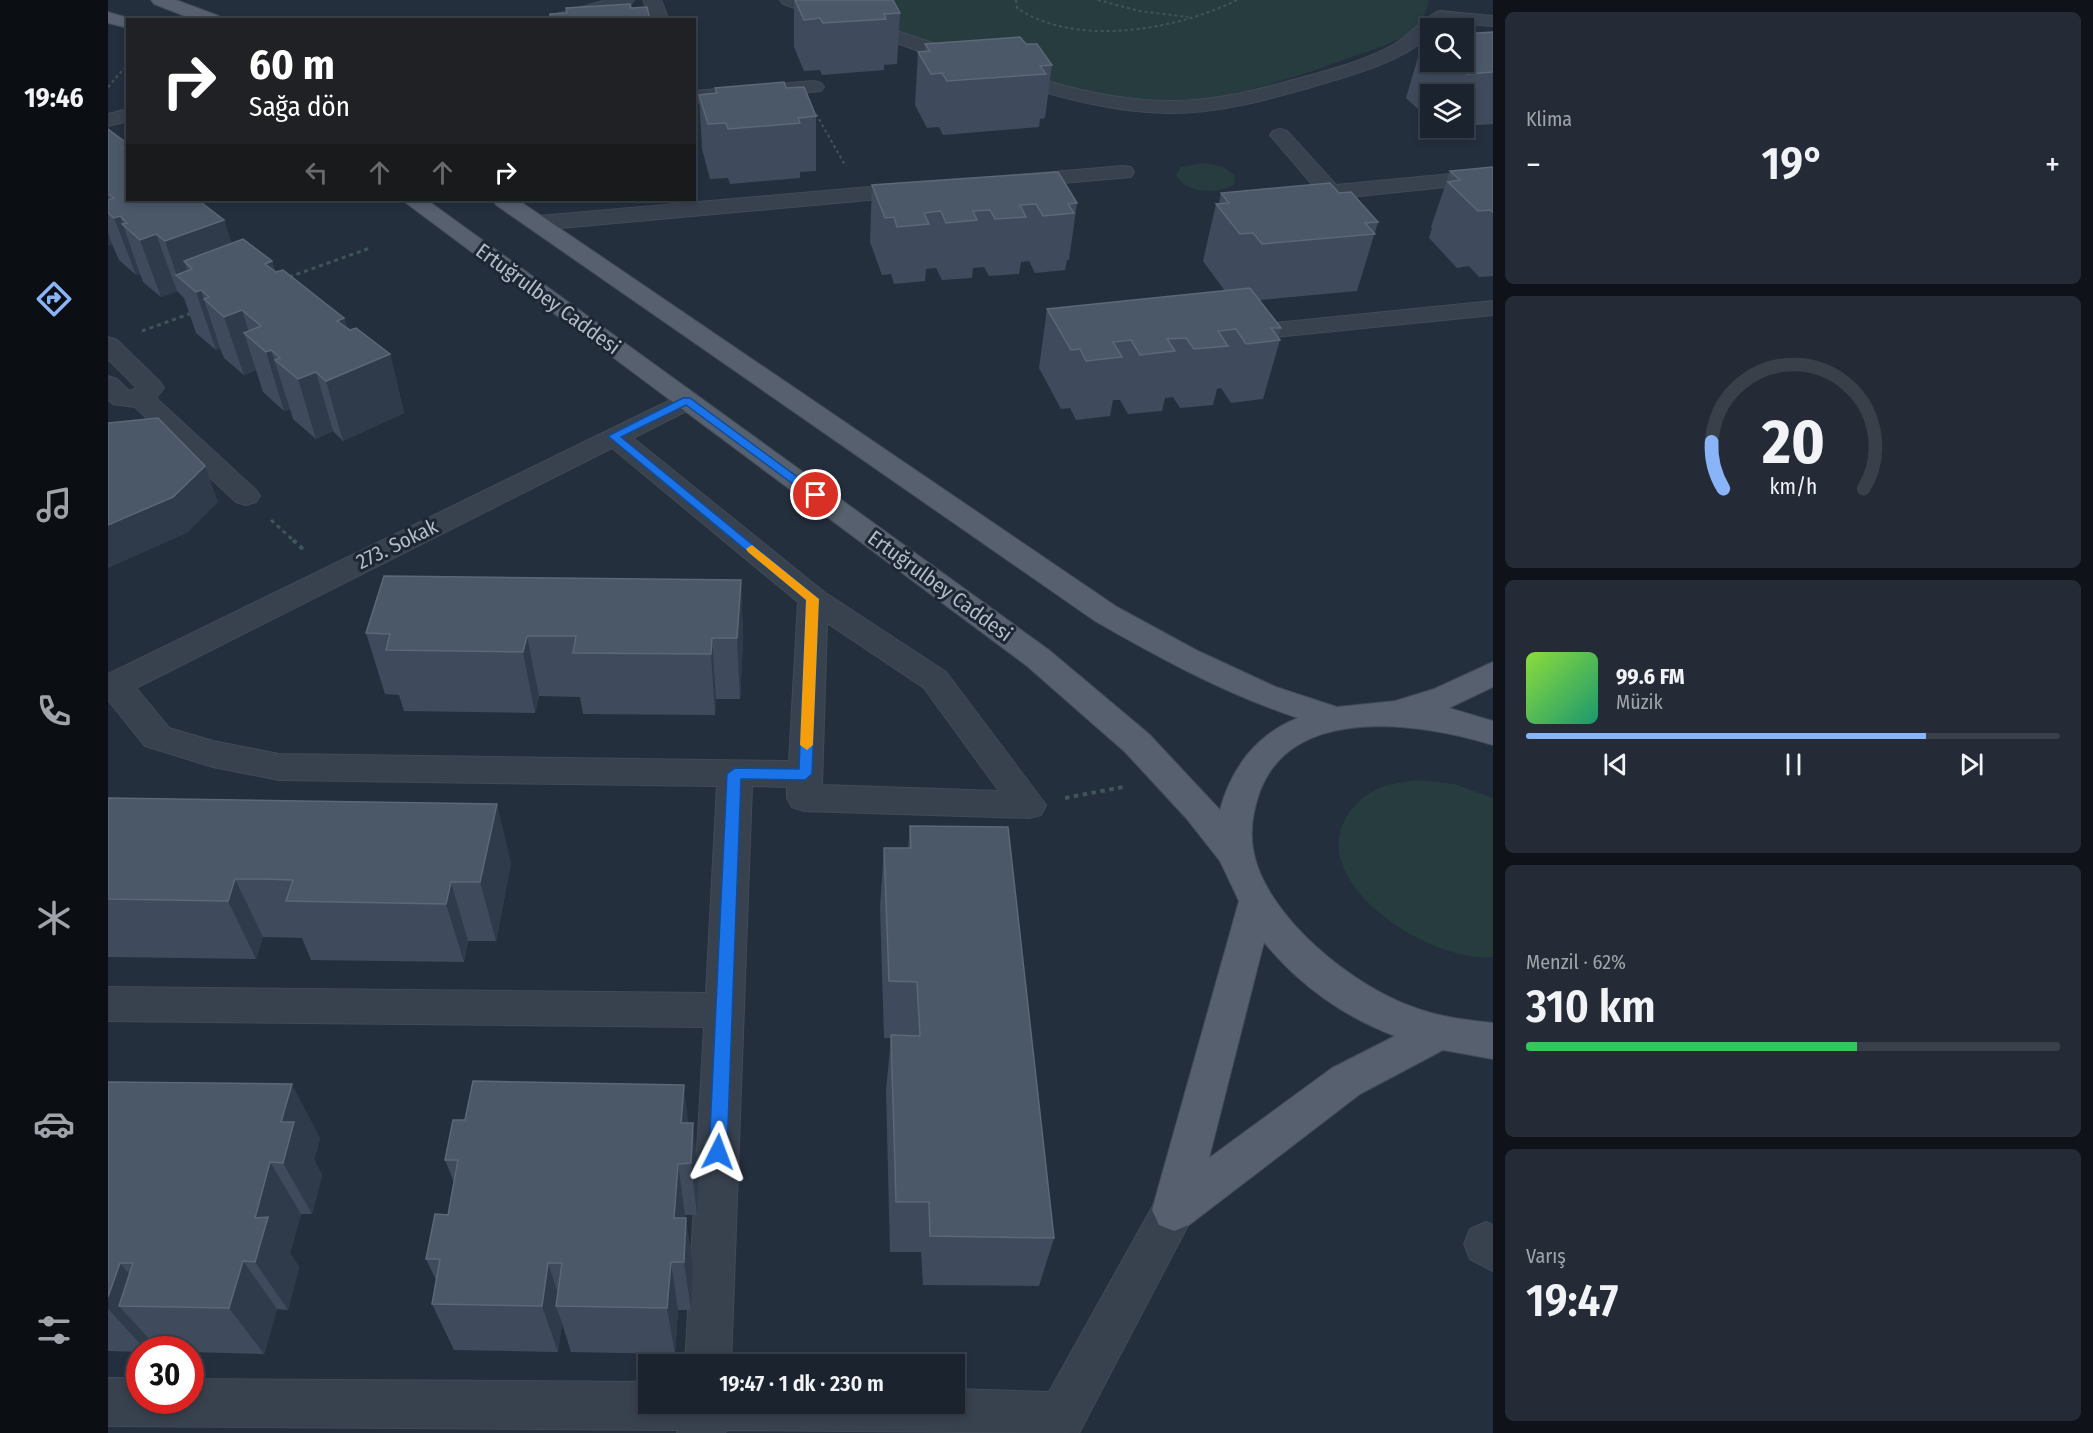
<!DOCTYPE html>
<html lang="tr">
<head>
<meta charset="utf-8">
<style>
	body { margin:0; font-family:"Fira Sans Condensed",sans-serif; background:#242b36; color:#f1f3f6; height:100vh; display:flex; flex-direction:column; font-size:22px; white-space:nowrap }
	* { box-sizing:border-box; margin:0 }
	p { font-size:20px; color:#a0a4aa }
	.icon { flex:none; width:33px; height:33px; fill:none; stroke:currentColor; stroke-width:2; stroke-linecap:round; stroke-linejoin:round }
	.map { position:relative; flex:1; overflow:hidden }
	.side { display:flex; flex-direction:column; gap:12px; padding:12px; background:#0f1319; width:600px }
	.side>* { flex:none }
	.top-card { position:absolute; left:18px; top:18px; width:570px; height:183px; border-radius:0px; box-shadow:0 3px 9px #0003,0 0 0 2px #39404a; background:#202124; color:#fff; overflow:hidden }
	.controls { position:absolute; left:1312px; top:18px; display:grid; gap:12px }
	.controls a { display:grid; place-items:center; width:54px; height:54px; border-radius:0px; background:#1b232e; box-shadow:0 3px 9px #0003,0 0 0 2px #39404a; font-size:30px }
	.speed { position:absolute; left:18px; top:1336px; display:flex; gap:12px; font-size:30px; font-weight:700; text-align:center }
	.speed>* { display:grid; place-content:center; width:78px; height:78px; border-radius:50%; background:#1b232e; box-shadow:0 3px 9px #0003,0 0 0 2px #39404a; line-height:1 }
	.speed .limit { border:9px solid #d22; background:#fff; color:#111 }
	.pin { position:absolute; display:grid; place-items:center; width:51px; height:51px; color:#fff; margin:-26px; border:3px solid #fff; border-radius:50%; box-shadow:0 2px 6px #0007 }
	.me { position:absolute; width:66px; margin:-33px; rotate:3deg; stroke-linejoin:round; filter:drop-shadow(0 0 4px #0008) }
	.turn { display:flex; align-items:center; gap:21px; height:126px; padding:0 24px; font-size:27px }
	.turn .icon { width:78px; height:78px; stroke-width:2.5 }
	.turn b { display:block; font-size:42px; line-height:51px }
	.lanes { display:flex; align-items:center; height:57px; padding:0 24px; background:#0003; justify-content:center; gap:30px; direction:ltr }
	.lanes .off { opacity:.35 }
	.big { font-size:45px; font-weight:600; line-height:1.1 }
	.side .widget { flex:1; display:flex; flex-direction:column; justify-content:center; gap:9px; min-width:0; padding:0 21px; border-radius:9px; background:#242b36 }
	.side .dial { align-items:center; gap:0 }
	.dial svg { height:156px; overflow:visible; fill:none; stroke:#39404a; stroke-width:7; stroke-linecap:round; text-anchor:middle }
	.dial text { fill:#f1f3f6; stroke:none }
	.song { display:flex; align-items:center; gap:18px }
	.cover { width:72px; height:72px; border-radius:9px; background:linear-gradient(135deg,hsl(90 70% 55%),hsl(160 70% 35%)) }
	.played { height:6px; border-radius:3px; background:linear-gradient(90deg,#8ab4f8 75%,#39404a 75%) }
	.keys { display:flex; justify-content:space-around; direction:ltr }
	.heat { display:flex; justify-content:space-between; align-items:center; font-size:33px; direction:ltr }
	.charge { height:9px; border-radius:4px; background:linear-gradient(90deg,#34c759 62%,#39404a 0) }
	.trip { position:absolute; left:530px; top:1354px; width:327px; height:60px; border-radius:0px; background:#1b232e; box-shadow:0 3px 9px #0003,0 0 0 2px #39404a; font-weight:600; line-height:60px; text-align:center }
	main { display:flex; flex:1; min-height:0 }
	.tab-bar { display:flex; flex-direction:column; width:108px; justify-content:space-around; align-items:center; background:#0b0e12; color:#a0a4aa }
	.tab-bar .icon { width:42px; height:42px }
	.tab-bar .selected { color:#8ab4f8 }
	.tab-bar b { font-size:27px; color:#f1f3f6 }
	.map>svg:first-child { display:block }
	.green { fill:#263c3f }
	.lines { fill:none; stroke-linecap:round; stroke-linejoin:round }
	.minor-casing { stroke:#414a57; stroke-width:2 }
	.major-casing { stroke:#414a57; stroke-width:2 }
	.path-far2 { stroke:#3f5557; stroke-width:2; stroke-dasharray:3 3; stroke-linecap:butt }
	.path-far1 { stroke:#3f5557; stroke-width:3; stroke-dasharray:4 4; stroke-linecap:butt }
	.path { stroke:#3f5557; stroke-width:4; stroke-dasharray:4.5 4.5; stroke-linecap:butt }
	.minor { fill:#38414e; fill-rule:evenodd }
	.major { fill:#56606e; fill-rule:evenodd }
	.wall { fill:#3f4b5c }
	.shaded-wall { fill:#2f3b4b }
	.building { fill:#4b5868; stroke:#5c6777; stroke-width:1.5 }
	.route { fill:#1a73e8; stroke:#114b97; stroke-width:1.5 }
	.slow { fill:#f59e0b }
	.labels { text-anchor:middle; stroke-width:6; stroke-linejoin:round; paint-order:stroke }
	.street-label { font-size:21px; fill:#b4bcc9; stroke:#1d2633 }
</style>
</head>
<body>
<main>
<nav class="tab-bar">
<b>19:46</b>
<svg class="icon selected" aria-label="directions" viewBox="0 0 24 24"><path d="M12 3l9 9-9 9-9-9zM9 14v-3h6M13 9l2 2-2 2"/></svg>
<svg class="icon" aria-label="music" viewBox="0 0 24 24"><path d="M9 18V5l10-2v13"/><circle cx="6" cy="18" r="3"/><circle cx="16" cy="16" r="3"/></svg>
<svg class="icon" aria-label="phone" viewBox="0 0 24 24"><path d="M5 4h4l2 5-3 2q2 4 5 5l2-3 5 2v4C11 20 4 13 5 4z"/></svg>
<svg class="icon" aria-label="climate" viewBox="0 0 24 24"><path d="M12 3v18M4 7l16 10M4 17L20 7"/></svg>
<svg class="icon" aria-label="car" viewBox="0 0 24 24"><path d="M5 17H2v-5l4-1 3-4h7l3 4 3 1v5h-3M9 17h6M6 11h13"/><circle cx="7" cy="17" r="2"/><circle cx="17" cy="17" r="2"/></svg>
<svg class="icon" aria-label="filters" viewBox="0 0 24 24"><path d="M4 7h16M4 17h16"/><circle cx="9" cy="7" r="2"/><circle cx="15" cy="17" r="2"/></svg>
</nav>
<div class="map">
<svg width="1385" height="1433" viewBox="0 0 1385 1433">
	<rect width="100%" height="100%" fill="#242f3e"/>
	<path class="green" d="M699,0H1321C1315,38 1273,46 1241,58C1181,80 1116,101 1052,103C994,104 938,81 884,63C822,42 761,21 699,0Z
		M1096,163L1116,167L1127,176L1126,185C1110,194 1077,194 1068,175L1073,167Z
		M1309,780L1346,784L1385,798V957C1323,964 1193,881 1241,813C1250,801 1262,790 1277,786C1287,783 1298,782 1309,780Z"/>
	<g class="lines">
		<g class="minor-casing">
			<path id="minor" d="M498,0H526L523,4L469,20H439L442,16Z
				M535,0H553L561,20H543Z
				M672,0H698C747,17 796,33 845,50C914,74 987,101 1061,101C1109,101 1154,89 1199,76C1228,68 1258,60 1285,45C1299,37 1321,13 1332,11L1385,16V26L1337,22L1330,28H1323V36C1289,63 1248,74 1207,86C1158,100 1110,114 1059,113C991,112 924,89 860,68C805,49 751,30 696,11L675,4Z
				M706,81L713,83L716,87L713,91L586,103V91Z
				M20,109V121L0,126V114Z
				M1172,129L1179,131L1228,185L1385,170V182L1223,199L1215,197L1162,135L1165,131Z
				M1015,166L1023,167L1026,172L1023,177L909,187L901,186L898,181L901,176L909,175Z
				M807,183L815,185L818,190L815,195L431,230L423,228L420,223L423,218L431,216Z
				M1385,301V315L1127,341L1118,339L1115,334L1118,329L1127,327Z
				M0,337L9,340L52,382L56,388L48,398L148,490L152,496L148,502L138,505L128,502L27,407L5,404L0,399V376L9,379L21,391L29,388L0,359Z
				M579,392L588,394L592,400L588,406L525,438L716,592L838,672L938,805L933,815L921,818L696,811L684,807L679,798V787L644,786L623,1365H577L596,1027L0,1021V987L598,993L609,786L171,780L105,767L37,746L0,700V674ZM504,448L690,602L681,761L171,754L105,741L61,728L28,688ZM719,623L816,688L891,791L714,785Z
				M1066,1189L1081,1195L1088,1210L971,1433L618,1430L617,1433H569L570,1430L0,1426V1378H32V1401H82V1379L540,1382V1404H846V1389L941,1392L1051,1195Z
				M1378,1222L1385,1225V1271L1362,1259L1356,1244L1362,1229Z"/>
		</g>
		<g class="major-casing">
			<path id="major" d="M43,0H68L111,16L114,20H87L46,4Z
				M0,12L27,20H20V28L0,23Z
				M294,200H319L941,650L1041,734L1112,810C1123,768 1149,734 1190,718C1118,694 1053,659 987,621L388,205L385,200H410L1009,607L1088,650L1168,687L1229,707L1287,701L1326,689L1385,662V687L1341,708L1385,721V745C1316,724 1186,702 1152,791C1145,811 1141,833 1146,854C1160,918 1245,986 1305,1007C1330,1017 1358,1020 1385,1023V1059L1335,1050L1252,1094L1081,1225L1066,1231L1051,1225L1044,1210L1131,901L1112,861L1078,818L1017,752L919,666ZM1156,942C1190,984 1236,1017 1287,1036L1224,1068L1101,1158Z"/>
		</g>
		<path class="path-far2" d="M908,0L909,8C968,48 1068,30 1129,0
			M990,0L1031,11L1080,17
			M0,87L20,64
			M708,114L737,165"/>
		<path class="path-far1" d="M181,277L262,248
			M34,331L84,313
			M163,520L186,541"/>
		<path class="path" d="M185,540L197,551
			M957,798L1015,787"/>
		<use href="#minor" class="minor"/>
		<use href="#major" class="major"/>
	</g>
	<path class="wall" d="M686,0H785L792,13L789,64L776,65V70L714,75L712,70L696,71L686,47Z
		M1385,32V124L1356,126V94H1323V120H1322L1298,98L1316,37H1323V62H1356Z
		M817,44H918L944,65L937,118L932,119L931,127L835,135L831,127L819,128L807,105L810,52H817Z
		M607,88H678L708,116V171L692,172V178L622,184L620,178L602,179L594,149L591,95L607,93Z
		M0,129L20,200H83V202L116,220L123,243L164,261L167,271L236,318L239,328L282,354L296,413L235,441L225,431L208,439L185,419L182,409L176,411L155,392L148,370L136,375L116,358L112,348L108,350L88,333L76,298L69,291L53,297L35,282L32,274L28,275L11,260L4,244L0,245Z
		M1385,167V276L1371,277L1361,266L1349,268L1321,238L1324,228L1323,227L1342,171Z
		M764,185L969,203L961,260H959L957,270L927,273L921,261L913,262L911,274L881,276L876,267L865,268L864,278L834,280L828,268L818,269L817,281L786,284L783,274L774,275L762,242Z
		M1113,193H1231L1270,222L1249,291L1152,300L1173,328L1170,338L1172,340L1155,399L1123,403L1113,388L1109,389L1105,405L1072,408L1065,397L1057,398L1054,411L1020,414L1012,400H1005L1002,416L968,420L962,408L953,409L931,368L939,309L1117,291L1095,261L1108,204H1111Z
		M633,580L635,641L632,699H608L607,715L475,714L472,697L431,696L427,713L296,711L291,695L277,694L258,633Z
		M0,798L403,863L388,941H360L356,962L203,960L194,938L155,937L148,959L0,957Z
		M802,826L946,1238L931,1286L815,1285L813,1252H782L778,1090L783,1038H776L772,907L776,848H800Z
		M0,1082L212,1138L206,1160L214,1175L204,1214H193L182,1253L191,1267L180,1310L169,1309L156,1354L82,1352V1350H51L43,1341L40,1350H32V1352L0,1351Z
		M580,1123L591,1176L589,1215H577L585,1268L583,1310H570L567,1354L463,1352L454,1323L450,1352L346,1350L324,1304L328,1280L318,1259L340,1215L346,1182L337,1160Z"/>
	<path class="shaded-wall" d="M76,200H83L92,228L116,220L134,277L93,290L112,348L108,350L88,292L84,269L76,261L86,290L69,276L57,241Z
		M12,216L32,274L28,275L6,218Z
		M0,232L4,244L0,245Z
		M48,234L69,291L53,297L32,240Z
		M164,261L181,319L157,264Z
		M134,310L143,339L136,333L148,370L136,375L116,317Z
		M236,318L249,368L282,354L296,413L235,441L218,381L229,321Z
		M163,350L182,409L176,411L158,352Z
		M208,372L225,431L208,439L190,379Z
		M97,466L110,502L79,533L0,568V525Z
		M633,580L635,641L632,699L629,638Z
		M419,636L431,696L427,713L415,652Z
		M604,638L608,699L607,715L603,654Z
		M389,804L403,863L388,941L372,882Z
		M127,879L155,937L148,959L120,901Z
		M343,882L360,941L356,962L338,904Z
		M184,1084L212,1138L206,1160L214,1175L204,1214L175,1163L173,1122Z
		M576,1085L582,1138L573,1123Z
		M585,1123L591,1176L589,1215L583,1163Z
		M162,1162L193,1214L182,1253L191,1267L180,1310L147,1262V1218Z
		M570,1164L577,1215L574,1262L566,1218Z
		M578,1218L585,1268L583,1310L576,1262Z
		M135,1261L169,1309L156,1354L121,1308Z
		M563,1262L570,1310L567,1354L559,1308Z
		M12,1263L48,1306H11L43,1341L40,1350H38L0,1309V1297Z
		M440,1263L454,1306H448L454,1323L450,1352L434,1306Z"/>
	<path class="building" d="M687,0H785L792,13L776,14L778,19L715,23L712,18L696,20Z
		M522,4L523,8L539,7L542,20H443L442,14L459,13L458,8Z
		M1385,32V72L1359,74L1350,66L1339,67L1333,62H1356V34Z
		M912,37L918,44H929L944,65L932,66L938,74L839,81L834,73L823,74L810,52L822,51L817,44Z
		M1316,37H1323V43Z
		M1314,45H1323V53Z
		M676,82L678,88L696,87L708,116L690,118L692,123L620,129L618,123L600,124L591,95L609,93L607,88Z
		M0,129L20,144V147L16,148L20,151V200H81L83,202L90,200L116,220L57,241L48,234L32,240L14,224L19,223L12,216L6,218L0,213V200L6,198L0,194Z
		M1385,167V212L1382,210L1370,211L1340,182L1352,180L1342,171Z
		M950,172L969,203L960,204L966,213L935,216L928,204L912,205L918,217L887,219L882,210L865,211L869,220L838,223L833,211L816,213L821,224L789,227L786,217L777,218L764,185Z
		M1222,183L1231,193L1243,192L1270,222L1257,223L1267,234L1154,244L1145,233L1132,234L1108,204L1121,203L1113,193Z
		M135,239L164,261L157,264L168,272L175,270L236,318L229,321L242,330L248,328L282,354L218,381L208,372L190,379L167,360L172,358L163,350L158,352L136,333L153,326L134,310L116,317L96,299L101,297L93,290L88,292L68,275L84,269L76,261Z
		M1142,288L1173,328H1163L1172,340L1138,344L1128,329L1110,331L1120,346L1086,349L1078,338L1059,339L1067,351L1032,355L1023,340L1005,342L1014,357L978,361L972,349L963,350L939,309Z
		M50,418L97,466L65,497L0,525V423Z
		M276,576L633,580L629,638H604L603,654L465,653L468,636H419L415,652L278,650L282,634L258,633Z
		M0,798L389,804L372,882H343L338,904L178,901L185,880L156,879H127L120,901L0,899Z
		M802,826L900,827L946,1238L822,1236L821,1202H788L783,1035L812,1036L809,982L781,981L776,848H803Z
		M365,1081L576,1085L573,1123H585L583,1163L570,1164L566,1218H578L576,1262H563L559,1308L448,1306L454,1263H440L434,1306L324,1304L332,1259H318L327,1214L340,1215L350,1160H337L345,1120H357Z
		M0,1082L184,1084L173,1122H186L175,1163L162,1162L147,1218L160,1217L147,1262L135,1261L121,1308L11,1306L25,1263H12L0,1297Z"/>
	<path class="route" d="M575,398H582L714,495L704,498L578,405L513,437L711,599L704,774L697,780L633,779L619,1152L616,1158L610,1160L604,1158L601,1152L619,774L627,768L691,769L698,600L500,436Z"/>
	<path class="slow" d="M644,545L711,599L705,745L699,750L692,745L698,600L640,552L638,549Z"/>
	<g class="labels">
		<g class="street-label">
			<text transform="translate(440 299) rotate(36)" y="7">Ertuğrulbey Caddesi</text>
			<text transform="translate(289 544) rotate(-26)" y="7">273. Sokak</text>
			<text transform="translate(832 586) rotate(36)" y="7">Ertuğrulbey Caddesi</text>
		</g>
	</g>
</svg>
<div class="controls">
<a><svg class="icon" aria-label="search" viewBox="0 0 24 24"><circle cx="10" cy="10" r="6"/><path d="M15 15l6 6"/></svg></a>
<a><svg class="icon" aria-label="layers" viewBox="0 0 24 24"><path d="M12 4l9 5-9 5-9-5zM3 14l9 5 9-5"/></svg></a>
</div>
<div class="speed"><div class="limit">30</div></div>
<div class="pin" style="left:708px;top:495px;background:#d93025"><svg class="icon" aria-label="arrive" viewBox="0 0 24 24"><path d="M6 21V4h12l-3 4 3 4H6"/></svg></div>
<svg class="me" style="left:610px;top:1152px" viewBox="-20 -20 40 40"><path d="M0-17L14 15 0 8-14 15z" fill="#1a73e8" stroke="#fff" stroke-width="4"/></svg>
<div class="trip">19:47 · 1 dk · 230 m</div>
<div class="top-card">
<div class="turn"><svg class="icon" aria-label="right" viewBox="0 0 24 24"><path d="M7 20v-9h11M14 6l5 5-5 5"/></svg><div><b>60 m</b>Sağa dön</div></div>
<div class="lanes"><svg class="icon off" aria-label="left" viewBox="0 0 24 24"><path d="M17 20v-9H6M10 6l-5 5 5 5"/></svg><svg class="icon off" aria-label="ahead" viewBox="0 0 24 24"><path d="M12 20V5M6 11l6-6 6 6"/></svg><svg class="icon off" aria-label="ahead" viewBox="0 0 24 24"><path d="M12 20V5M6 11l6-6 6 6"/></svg><svg class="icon" aria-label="right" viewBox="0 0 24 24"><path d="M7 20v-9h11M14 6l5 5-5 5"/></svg></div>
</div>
</div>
<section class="side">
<div class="widget"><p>Klima</p>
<div class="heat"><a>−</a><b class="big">19°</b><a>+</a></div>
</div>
<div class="widget dial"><svg viewBox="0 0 100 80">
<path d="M14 69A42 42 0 1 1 86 69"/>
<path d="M14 69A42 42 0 0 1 8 45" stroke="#8ab4f8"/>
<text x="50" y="56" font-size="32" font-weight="700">20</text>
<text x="50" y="72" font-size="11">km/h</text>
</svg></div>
<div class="widget">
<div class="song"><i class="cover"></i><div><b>99.6 FM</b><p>Müzik</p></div></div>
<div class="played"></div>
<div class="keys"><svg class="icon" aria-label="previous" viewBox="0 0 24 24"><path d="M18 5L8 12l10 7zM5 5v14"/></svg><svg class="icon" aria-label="pause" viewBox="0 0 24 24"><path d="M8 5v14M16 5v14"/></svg><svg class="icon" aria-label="next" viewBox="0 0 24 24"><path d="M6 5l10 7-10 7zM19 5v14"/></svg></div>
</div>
<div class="widget"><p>Menzil · 62%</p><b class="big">310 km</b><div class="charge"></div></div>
<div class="widget"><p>Varış</p><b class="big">19:47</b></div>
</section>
</main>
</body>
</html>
